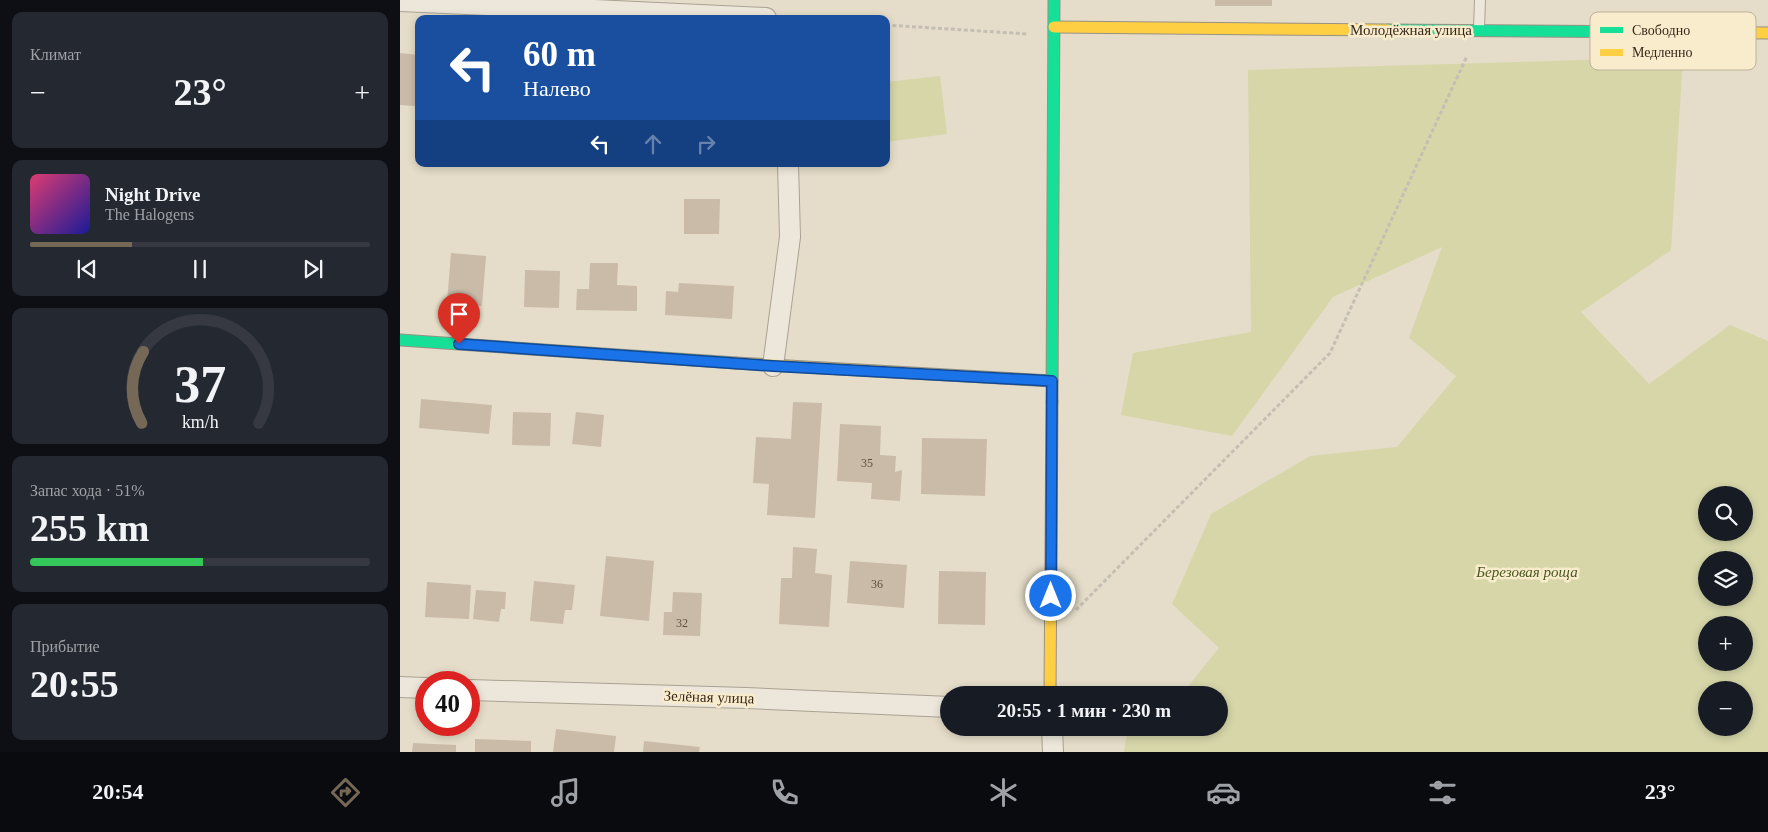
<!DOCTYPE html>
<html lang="ru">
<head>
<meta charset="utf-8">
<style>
	body { margin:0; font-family:"Times New Roman",serif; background:#242831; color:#f1f3f6; height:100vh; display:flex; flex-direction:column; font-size:19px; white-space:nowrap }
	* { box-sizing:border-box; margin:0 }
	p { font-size:16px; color:#9ea1a6 }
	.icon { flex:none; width:28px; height:28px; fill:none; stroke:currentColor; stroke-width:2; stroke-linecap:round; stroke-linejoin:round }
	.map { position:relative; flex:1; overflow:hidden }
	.details { display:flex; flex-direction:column; gap:12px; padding:12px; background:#0d0f14; width:400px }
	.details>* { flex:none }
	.banner { position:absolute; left:15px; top:15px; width:475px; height:152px; border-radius:10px; box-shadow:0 2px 8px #0003; background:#1a4fa0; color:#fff; overflow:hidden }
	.fabs { position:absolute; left:1298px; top:486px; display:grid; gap:10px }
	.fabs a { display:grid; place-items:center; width:55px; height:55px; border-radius:50%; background:#171b24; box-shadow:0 2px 8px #0003; font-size:25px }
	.speed { position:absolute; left:15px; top:671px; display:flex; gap:10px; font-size:25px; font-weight:700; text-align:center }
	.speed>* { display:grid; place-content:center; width:65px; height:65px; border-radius:50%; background:#171b24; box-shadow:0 2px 8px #0003; line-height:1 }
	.speed .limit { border:8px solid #d22; background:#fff; color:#111 }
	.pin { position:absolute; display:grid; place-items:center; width:42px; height:42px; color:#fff; margin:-51px -21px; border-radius:50% 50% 50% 0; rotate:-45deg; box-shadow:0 0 5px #0007 }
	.pin .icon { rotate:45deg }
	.me { position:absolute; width:55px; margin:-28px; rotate:0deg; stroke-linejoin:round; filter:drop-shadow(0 0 4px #0008) }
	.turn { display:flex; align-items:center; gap:18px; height:105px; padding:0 25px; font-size:22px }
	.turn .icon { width:65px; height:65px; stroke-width:2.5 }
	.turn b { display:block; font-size:35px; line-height:42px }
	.lanes { display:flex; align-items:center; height:48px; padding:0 25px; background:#0003; justify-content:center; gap:25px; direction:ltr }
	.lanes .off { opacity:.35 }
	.big { font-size:38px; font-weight:800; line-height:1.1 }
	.details .widget { flex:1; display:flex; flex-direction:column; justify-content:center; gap:8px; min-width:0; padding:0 18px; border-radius:10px; background:#242831 }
	.details .dial { align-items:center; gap:0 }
	.dial svg { height:130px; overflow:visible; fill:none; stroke:#363941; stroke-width:7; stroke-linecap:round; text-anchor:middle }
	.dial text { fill:#f1f3f6; stroke:none }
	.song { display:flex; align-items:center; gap:15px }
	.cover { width:60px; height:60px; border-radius:8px; background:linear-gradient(135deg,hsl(340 70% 55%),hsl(240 70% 35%)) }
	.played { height:5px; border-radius:2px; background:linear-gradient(90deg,#756857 30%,#363941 30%) }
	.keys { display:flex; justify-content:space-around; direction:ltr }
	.heat { display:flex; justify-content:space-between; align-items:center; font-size:28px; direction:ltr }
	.charge { height:8px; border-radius:4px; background:linear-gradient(90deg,#34c759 51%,#363941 0) }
	.trip { position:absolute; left:540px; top:686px; width:288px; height:50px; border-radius:25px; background:#171b24; box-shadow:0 2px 8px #0003; font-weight:800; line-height:50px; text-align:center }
	.tab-bar { display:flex; height:80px; justify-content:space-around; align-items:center; background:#090b0e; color:#9ea1a6 }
	.tab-bar .icon { width:35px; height:35px }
	.tab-bar .current { color:#756857 }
	.tab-bar b { font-size:22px; color:#f1f3f6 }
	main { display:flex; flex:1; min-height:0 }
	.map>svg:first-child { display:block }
	.green { fill:#d6d6a9; fill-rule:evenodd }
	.building { fill:#cabba9 }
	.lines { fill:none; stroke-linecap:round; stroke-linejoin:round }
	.lane-casing { stroke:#aaa293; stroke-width:12 }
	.street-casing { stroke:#aaa293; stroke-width:22 }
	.fast-casing { stroke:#999183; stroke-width:13 }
	.slow-casing { stroke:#999183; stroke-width:13 }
	.path { stroke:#c5beb2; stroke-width:3; stroke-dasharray:4 2.5; stroke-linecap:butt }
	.lane { stroke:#ede7db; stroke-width:10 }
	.street { stroke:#ede7db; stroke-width:20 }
	.fast { stroke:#16e098; stroke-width:11 }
	.slow { stroke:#ffcf43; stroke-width:11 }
	.route-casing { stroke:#114b97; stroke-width:12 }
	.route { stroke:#1a73e8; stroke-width:9 }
	.labels { text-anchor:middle; stroke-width:5; stroke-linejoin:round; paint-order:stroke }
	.number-label { font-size:12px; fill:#5d4e3e }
	.street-label { font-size:15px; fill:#39291a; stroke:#f9eccd }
	.park-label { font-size:15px; font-style:italic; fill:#49581f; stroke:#f9eccd }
	.key { fill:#f9eccd; stroke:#bfb297; stroke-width:1 }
	.key-label { font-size:14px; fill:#39291a }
</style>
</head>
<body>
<main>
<section class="details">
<div class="widget"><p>Климат</p>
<div class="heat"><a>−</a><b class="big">23°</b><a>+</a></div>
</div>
<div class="widget">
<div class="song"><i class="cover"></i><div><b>Night Drive</b><p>The Halogens</p></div></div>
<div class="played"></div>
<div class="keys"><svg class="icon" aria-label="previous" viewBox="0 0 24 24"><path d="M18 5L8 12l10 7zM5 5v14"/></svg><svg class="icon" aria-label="pause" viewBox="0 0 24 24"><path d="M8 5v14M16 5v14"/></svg><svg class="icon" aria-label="next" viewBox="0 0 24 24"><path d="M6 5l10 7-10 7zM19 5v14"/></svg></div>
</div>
<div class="widget dial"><svg viewBox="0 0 100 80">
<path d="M14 69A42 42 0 1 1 86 69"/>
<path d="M14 69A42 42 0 0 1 15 25" stroke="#756857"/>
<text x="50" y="56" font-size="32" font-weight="700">37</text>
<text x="50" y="72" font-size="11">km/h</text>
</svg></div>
<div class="widget"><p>Запас хода · 51%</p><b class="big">255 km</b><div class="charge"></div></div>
<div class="widget"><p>Прибытие</p><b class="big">20:55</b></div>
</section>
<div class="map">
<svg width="1368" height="752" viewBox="0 0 1368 752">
	<rect width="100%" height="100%" fill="#e5ddc9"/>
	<path class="green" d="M1283,57L1271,250L1181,312L1249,384L1330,325L1368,341V752H724L728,728H819V695H781L819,648L772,604L811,514L910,456L997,447L1056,376L1009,338L1042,247L933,297L832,436L721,415L733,353L851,332L848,70ZM1306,495H1344V532H1306ZM1306,560H1344V598H1306ZM1306,625H1344V662H1306ZM1306,690H1344V728H1306Z
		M540,76L547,134L486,142V82Z"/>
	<path class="building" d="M815,0H872V6H815Z
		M0,53L19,55V102L14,106L0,105Z
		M284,199H320L319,234H284Z
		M51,253L86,256L82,306L47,303Z
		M190,263H218L217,285L237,286V311L176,310L177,289H189Z
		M125,270L160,271L159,308L124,307Z
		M279,283L334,286L332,319L265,315L266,291L278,292Z
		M21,399L92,405L89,434L19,428Z
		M393,402L422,403L415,518L367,515L369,484L353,483L356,437L391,439Z
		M113,412L151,413L150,446L112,445Z
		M176,412L204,415L201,447L172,444Z
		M440,424L481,426L480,455L496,456L495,472L502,470L500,501L471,499L472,483L437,481Z
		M522,438L587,439L585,496L521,494Z
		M393,547L417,549L415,573L432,575L429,627L379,624L381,578H392Z
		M206,556L254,561L249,621L200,616Z
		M450,561L507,565L504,608L447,603Z
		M539,571L586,572L585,625L538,624Z
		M134,581L175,585L172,610H165L163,624L130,621Z
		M27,582L71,585L69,619L25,617Z
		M76,590L106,592L105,609H101L99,622L73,619Z
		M273,592L302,593L300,636L263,635L264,612H272Z
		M156,729L216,736L214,752H153Z
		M75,739L131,741V752H75Z
		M244,741L300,747L299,752H243Z
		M13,743L56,745V752H12Z"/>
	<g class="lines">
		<g class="lane-casing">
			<path id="lane" d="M1079,29L1080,0"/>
		</g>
		<g class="street-casing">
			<path id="street" d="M0,1L366,18
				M373,366L390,237L388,164
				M0,687L26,688
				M69,690L346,698L549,707
				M652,728L653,752"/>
		</g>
		<g class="fast-casing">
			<path id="fast" d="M988,30L1274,32
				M0,340L336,363
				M652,402L654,0"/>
		</g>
		<g class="slow-casing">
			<path id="slow" d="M654,27L988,30
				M1274,32L1368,33
				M336,363L652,381
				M650,695L652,402"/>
		</g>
		<path class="path" d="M486,25L628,34
			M676,610L930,353L1067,56"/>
		<use href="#lane" class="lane"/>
		<use href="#street" class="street"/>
		<use href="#fast" class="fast"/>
		<use href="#slow" class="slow"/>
	</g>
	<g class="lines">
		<g class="route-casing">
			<path id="route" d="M59,344L373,366L652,381L651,596"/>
		</g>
		<use href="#route" class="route"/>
	</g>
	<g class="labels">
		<g class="number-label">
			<text x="467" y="467">35</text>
			<text x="477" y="588">36</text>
			<text x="282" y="627">32</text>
		</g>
		<g class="street-label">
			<text x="1011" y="35">Молодёжная улица</text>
			<text transform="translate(309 697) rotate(2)" y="5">Зелёная улица</text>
		</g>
		<g class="park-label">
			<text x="1127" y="577">Березовая роща</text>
		</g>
	</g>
	<rect x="1190" y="12" width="166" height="58" rx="8" class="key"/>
	<rect x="1200" y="27" width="23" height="6" fill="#16e098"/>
	<rect x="1200" y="49" width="23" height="7" fill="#ffcf43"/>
	<g class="key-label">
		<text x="1232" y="35">Свободно</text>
		<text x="1232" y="57">Медленно</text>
	</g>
</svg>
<div class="fabs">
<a><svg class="icon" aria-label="search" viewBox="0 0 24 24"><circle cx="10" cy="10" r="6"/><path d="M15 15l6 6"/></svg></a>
<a><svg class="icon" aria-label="layers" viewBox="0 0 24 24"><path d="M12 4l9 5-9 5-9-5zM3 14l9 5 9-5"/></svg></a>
<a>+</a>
<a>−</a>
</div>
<div class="speed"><div class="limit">40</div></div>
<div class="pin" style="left:59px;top:344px;background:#d93025"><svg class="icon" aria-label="arrive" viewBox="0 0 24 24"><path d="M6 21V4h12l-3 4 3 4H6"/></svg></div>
<svg class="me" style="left:651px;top:596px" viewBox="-20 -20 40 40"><circle r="17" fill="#1a73e8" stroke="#fff" stroke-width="3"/><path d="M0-11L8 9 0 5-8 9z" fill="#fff"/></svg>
<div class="trip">20:55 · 1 мин · 230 m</div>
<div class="banner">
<div class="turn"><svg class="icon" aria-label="left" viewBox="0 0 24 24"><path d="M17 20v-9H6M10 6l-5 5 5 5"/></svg><div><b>60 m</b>Налево</div></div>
<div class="lanes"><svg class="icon" aria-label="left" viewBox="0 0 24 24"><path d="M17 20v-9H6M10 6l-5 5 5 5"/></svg><svg class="icon off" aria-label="ahead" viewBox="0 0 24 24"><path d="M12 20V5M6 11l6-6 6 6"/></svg><svg class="icon off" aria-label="right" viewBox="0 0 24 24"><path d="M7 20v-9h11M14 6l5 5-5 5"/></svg></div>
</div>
</div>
</main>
<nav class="tab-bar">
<b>20:54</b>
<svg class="icon current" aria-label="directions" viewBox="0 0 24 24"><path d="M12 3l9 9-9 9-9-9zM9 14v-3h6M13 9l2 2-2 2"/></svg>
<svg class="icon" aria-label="music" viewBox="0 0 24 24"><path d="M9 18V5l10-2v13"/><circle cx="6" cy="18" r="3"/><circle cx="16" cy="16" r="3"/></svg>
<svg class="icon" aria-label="phone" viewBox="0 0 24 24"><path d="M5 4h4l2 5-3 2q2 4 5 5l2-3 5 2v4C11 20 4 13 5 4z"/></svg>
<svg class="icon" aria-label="climate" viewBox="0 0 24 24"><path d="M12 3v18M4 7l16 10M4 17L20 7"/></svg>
<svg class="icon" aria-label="car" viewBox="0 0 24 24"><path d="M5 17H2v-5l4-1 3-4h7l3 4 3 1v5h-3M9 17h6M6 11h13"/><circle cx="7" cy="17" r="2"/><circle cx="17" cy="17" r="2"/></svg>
<svg class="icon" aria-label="filters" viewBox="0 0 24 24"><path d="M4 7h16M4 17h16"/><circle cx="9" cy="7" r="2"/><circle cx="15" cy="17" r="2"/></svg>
<b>23°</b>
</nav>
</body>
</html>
